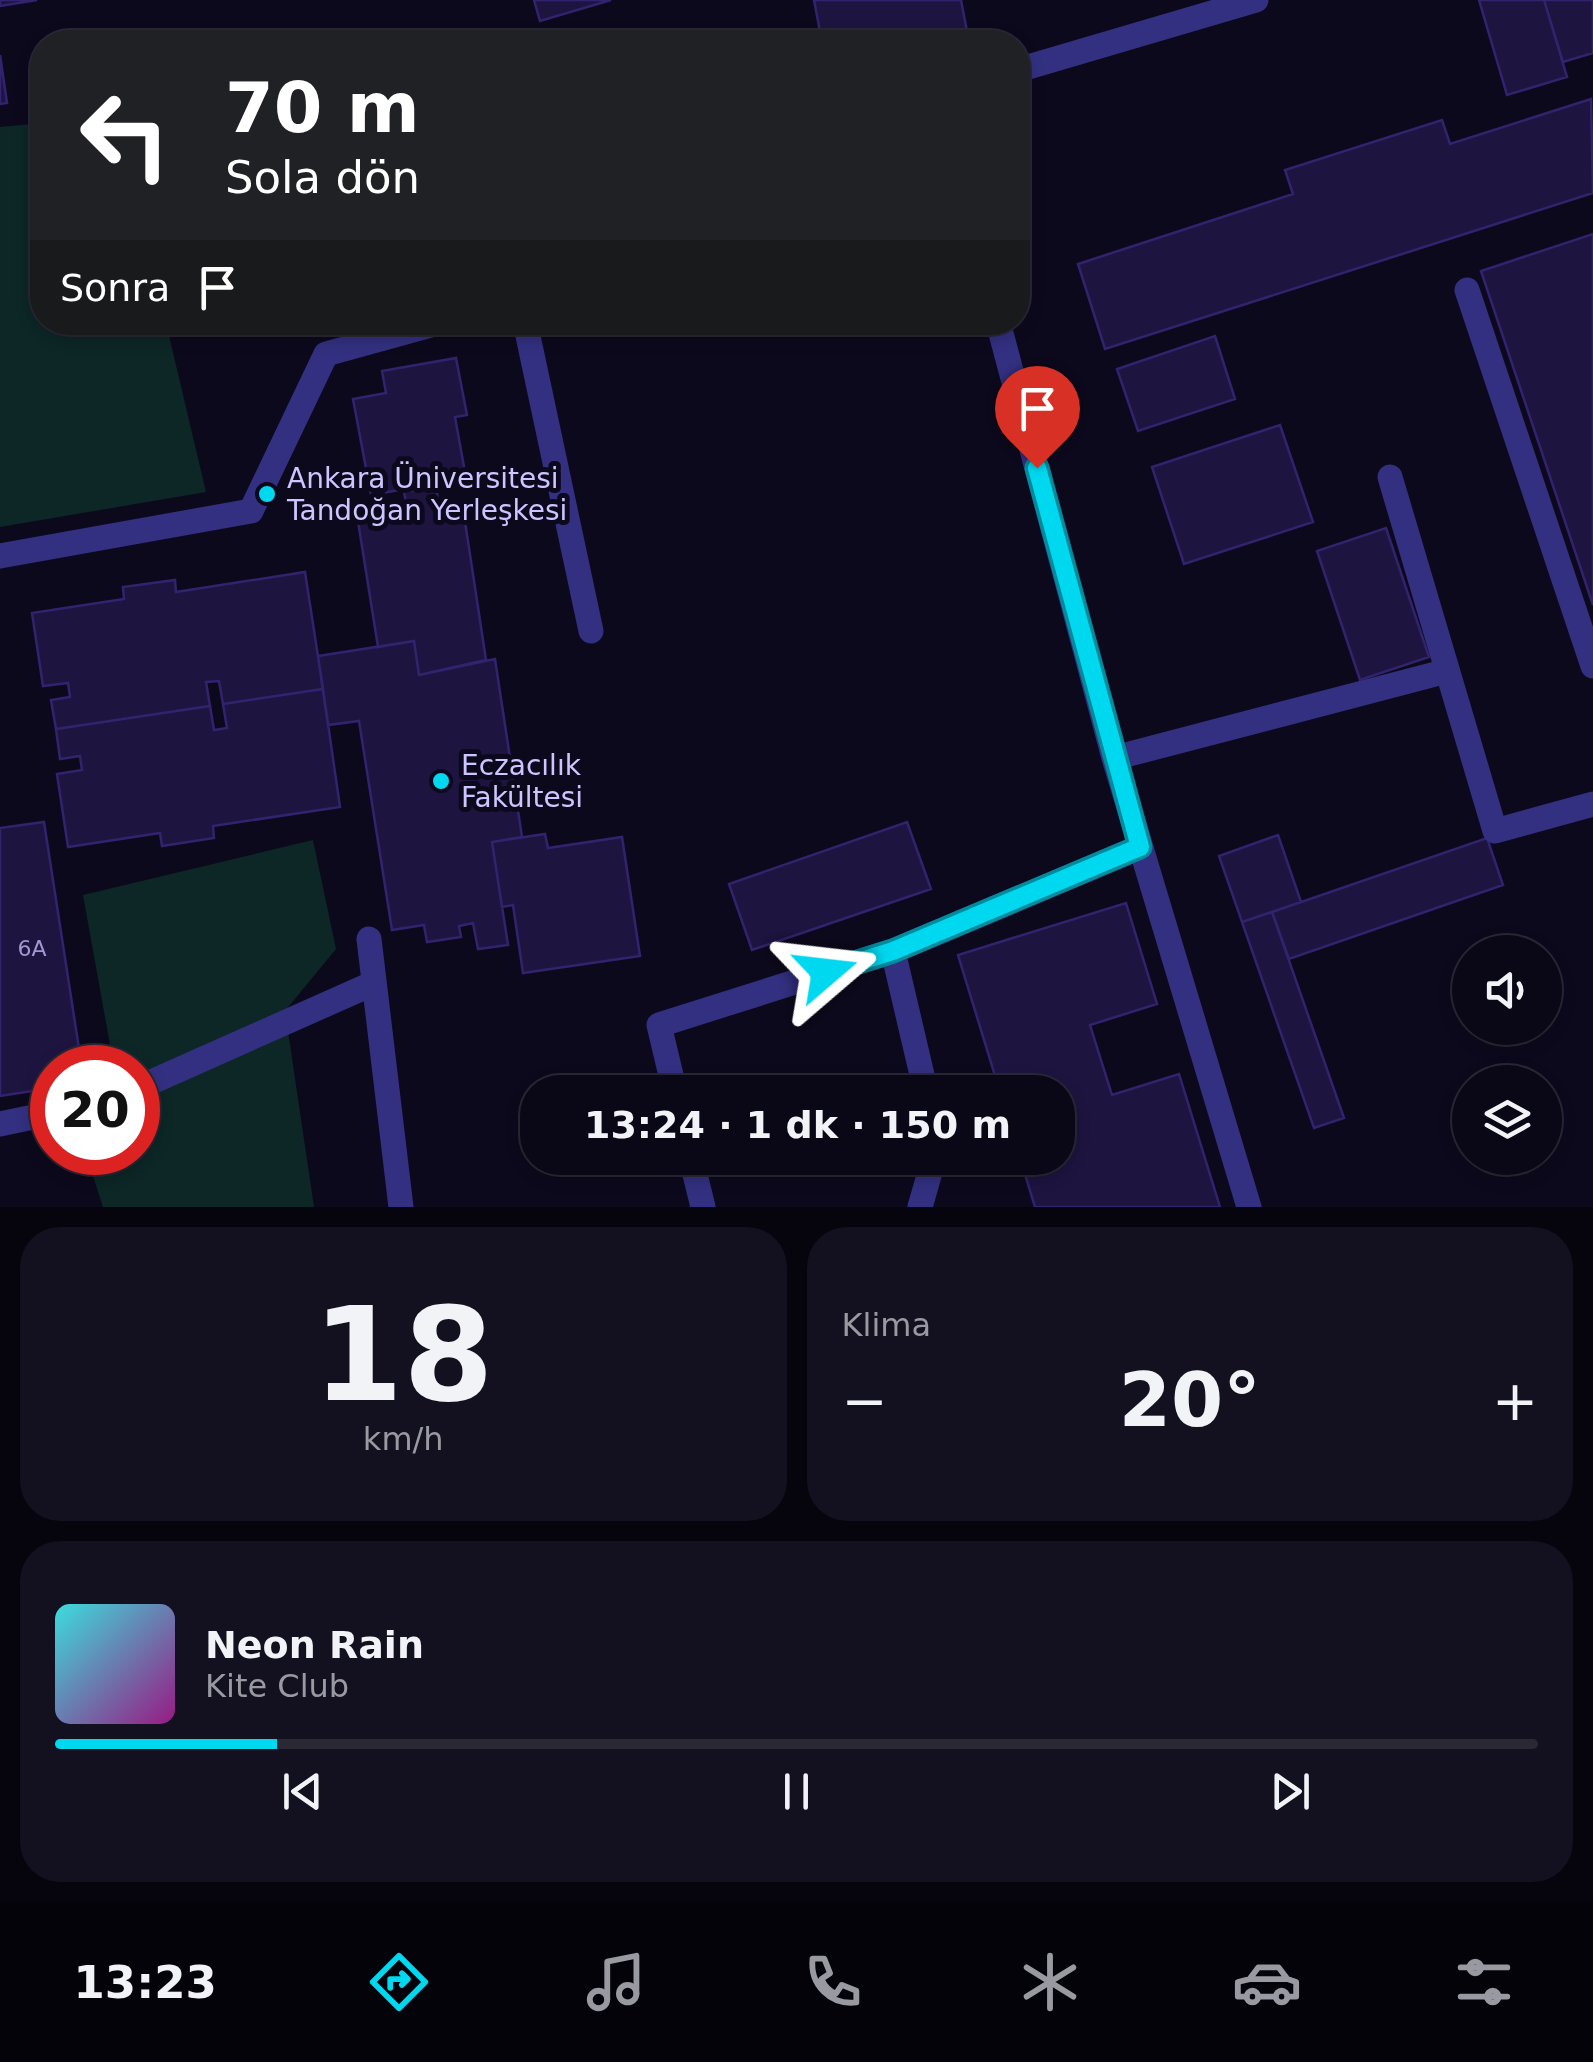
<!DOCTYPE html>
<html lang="tr">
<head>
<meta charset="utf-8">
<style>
	body { margin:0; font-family:"DejaVu Sans",sans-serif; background:#13101f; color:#f1f3f6; height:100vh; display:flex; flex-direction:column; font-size:38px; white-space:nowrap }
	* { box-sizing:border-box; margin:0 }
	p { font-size:32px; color:#9999a1 }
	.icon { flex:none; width:55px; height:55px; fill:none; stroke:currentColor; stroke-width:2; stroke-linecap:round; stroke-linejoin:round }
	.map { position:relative; height:1207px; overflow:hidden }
	.side { display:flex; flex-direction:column; gap:20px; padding:20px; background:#06040c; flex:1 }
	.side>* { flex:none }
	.banner { position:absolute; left:30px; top:30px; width:1000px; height:305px; border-radius:40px; box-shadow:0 5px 15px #0003,0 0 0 2px #2a2835; background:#202124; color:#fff; overflow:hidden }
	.fabs { position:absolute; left:1452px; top:935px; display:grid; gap:20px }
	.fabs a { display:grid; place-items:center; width:110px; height:110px; border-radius:50%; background:#0a0716; box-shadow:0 5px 15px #0003,0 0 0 2px #2a2835; font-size:50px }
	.speed { position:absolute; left:30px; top:1045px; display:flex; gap:20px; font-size:50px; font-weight:700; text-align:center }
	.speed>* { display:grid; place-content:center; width:130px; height:130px; border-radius:50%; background:#0a0716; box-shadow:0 5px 15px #0003,0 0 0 2px #2a2835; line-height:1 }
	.speed .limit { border:15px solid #d22; background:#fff; color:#111 }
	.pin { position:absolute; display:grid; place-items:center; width:85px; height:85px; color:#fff; margin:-102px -42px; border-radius:50% 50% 50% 0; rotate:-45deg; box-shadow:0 0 10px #0007 }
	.pin .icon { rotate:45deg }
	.me { position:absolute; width:110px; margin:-55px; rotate:73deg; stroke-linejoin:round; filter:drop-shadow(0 0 8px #0008) }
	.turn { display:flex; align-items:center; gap:35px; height:210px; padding:0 30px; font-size:45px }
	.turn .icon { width:130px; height:130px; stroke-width:2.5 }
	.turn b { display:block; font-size:70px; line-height:85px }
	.then { display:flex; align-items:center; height:95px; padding:0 30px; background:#0003; gap:20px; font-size:38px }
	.big { font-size:75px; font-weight:700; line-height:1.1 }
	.side .widget { flex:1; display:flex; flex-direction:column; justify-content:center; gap:15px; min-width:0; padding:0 35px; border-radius:40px; background:#13101f }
	.side .dial { align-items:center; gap:0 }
	.dial b { font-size:130px; line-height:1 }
	.song { display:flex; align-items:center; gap:30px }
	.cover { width:120px; height:120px; border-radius:15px; background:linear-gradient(135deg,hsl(180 70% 55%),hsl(310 70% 35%)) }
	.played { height:10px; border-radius:5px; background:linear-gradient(90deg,#00d8f0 15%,#2a2835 15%) }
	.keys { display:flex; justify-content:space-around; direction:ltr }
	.heat { display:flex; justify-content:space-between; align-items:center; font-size:55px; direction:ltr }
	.side .tiles { flex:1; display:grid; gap:20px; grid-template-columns:1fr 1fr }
	.widget:last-child { grid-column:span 2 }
	.trip { position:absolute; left:520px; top:1075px; width:555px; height:100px; border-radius:40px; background:#0a0716; box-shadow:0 5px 15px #0003,0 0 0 2px #2a2835; font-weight:700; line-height:100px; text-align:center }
	.menu { display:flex; height:160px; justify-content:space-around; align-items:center; background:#040309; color:#9999a1 }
	.menu .icon { width:70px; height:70px }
	.menu .on { color:#00d8f0 }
	.menu b { font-size:45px; color:#f1f3f6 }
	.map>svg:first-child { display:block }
	.green { fill:#0c2726 }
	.building { fill:#1d1440; stroke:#32236e; stroke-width:2.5 }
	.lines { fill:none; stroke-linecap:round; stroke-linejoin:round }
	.minor { stroke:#333081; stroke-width:25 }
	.route-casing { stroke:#008c9c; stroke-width:25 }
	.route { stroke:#00d8f0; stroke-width:18 }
	.poi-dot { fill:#00d8f0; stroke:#0d091d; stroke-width:4 }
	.labels { text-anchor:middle; stroke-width:10; stroke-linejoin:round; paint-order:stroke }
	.number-label { font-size:22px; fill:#a099cf }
	.poi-label { font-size:28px; fill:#ccc5ff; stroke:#0d091d; text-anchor:start }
</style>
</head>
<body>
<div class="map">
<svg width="1593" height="1207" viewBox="0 0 1593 1207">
	<rect width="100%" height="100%" fill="#0d091d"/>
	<path class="green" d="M42,123V322L166,323L206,492L0,527V127Z
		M313,840L336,949L285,1011L314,1207H103L91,1170L98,1153L138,1152V1068L114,1067L83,895Z"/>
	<path class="building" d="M0,0H37L0,6Z
		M534,0H611L540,21Z
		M814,0H961L969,42H822Z
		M1479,0H1544L1567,77L1507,95Z
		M1544,0H1593V53L1563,62Z
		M0,55L7,103L0,104Z
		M1591,99L1593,193L1105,349L1078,264L1293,194L1285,170L1442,120L1450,144Z
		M1593,234V605L1481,271Z
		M1215,336L1235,399L1138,431L1117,369Z
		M456,358L467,415L455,417L466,478L371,495L353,399L386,393L382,371Z
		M1280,425L1313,522L1184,564L1152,467Z
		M436,487L441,518L464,515L486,660L419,675L414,641L378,647L357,515L407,507L404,492Z
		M1386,528L1429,657L1360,680L1317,551Z
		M305,572L323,689L223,704L219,681L206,682L210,706L56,729L51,700L70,697L68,683L43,686L32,613L124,599L123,587L175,580L176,592Z
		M414,641L419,675L495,659L522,837L492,842L508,945L478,949L473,923L459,926L461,937L427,942L424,925L392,930L359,721L328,725L318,656Z
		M323,689L340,807L213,826L214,838L162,846L160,833L68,847L57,774L82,770L80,756L60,759L56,729L210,706L214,730L227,728L223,704Z
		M44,822L82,1068H52V1088L0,1096V828Z
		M907,822L931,889L752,950L729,884Z
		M545,834L548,848L622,837L640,956L523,973L513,905L502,907L492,842Z
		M1278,835L1301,902L1242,922L1219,856Z
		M1487,838L1503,885L1289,959L1272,912Z
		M1126,903L1157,1004L1090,1025L1112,1095L1179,1074L1220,1207H1035L1020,1158H1058V1092H1000L958,955Z
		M1272,912L1344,1118L1314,1128L1242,922Z"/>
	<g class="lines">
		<path class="minor" d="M1018,70L1256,0
			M1467,290L1593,666
			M525,322L591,631
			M998,322L1114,758L1249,1207
			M1390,477L1495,831L1593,804
			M0,556L251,511L326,354L442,322
			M1114,758L1447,671
			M369,939L401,1207
			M893,951L926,1092
			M138,1088L374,983
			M675,1092L659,1025L893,951L1140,847
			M0,1124L52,1113
			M691,1158L703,1207
			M920,1207L934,1158"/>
	</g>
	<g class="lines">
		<g class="route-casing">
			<path id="route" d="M826,972L893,951L1140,847L1037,468"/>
		</g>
		<use href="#route" class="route"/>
	</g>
	<g class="poi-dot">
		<circle cx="267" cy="494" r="10"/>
		<circle cx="441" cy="781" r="10"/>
	</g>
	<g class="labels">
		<g class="number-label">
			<text x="32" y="956">6A</text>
		</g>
		<g class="poi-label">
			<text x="287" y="488">Ankara Üniversitesi<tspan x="287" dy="32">Tandoğan Yerleşkesi</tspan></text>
			<text x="461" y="775">Eczacılık<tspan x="461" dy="32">Fakültesi</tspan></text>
		</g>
	</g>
</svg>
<div class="fabs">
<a><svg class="icon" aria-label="sound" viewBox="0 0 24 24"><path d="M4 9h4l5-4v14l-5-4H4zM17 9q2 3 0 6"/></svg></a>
<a><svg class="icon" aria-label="layers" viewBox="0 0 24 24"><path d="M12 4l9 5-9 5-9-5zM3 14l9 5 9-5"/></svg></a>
</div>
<div class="speed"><div class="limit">20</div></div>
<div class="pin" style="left:1037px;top:468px;background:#d93025"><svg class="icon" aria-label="arrive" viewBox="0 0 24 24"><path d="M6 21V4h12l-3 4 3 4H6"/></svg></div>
<svg class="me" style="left:826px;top:972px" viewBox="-20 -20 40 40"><path d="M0-17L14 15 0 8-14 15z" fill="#00d8f0" stroke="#fff" stroke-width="4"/></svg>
<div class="trip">13:24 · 1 dk · 150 m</div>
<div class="banner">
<div class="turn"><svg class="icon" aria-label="left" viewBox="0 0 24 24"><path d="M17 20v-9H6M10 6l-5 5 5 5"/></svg><div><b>70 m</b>Sola dön</div></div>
<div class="then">Sonra<svg class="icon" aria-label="arrive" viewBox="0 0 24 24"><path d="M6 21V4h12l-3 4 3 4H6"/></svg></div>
</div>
</div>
<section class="side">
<div class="tiles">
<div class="widget dial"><b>18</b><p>km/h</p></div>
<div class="widget"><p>Klima</p>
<div class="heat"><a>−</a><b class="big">20°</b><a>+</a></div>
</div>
<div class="widget">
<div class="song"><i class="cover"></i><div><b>Neon Rain</b><p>Kite Club</p></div></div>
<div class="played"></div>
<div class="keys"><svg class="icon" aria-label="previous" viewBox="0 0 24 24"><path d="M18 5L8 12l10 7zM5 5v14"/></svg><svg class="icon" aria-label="pause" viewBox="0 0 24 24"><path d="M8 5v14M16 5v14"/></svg><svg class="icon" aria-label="next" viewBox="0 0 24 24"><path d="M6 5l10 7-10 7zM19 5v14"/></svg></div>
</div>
</div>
</section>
<nav class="menu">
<b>13:23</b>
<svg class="icon on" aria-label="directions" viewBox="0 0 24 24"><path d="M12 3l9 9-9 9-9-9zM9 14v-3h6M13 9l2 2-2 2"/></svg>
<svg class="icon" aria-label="music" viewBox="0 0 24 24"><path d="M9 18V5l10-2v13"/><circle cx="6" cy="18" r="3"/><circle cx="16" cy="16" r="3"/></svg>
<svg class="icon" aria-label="phone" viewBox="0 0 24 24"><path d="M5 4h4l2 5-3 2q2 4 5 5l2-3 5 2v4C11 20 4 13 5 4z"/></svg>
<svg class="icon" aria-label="climate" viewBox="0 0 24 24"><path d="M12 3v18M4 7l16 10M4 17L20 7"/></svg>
<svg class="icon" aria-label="car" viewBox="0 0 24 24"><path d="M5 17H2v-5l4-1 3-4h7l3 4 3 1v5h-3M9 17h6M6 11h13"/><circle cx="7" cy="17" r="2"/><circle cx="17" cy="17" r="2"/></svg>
<svg class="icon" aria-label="filters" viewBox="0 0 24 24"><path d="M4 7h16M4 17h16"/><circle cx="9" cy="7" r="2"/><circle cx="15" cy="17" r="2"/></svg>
</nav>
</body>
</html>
